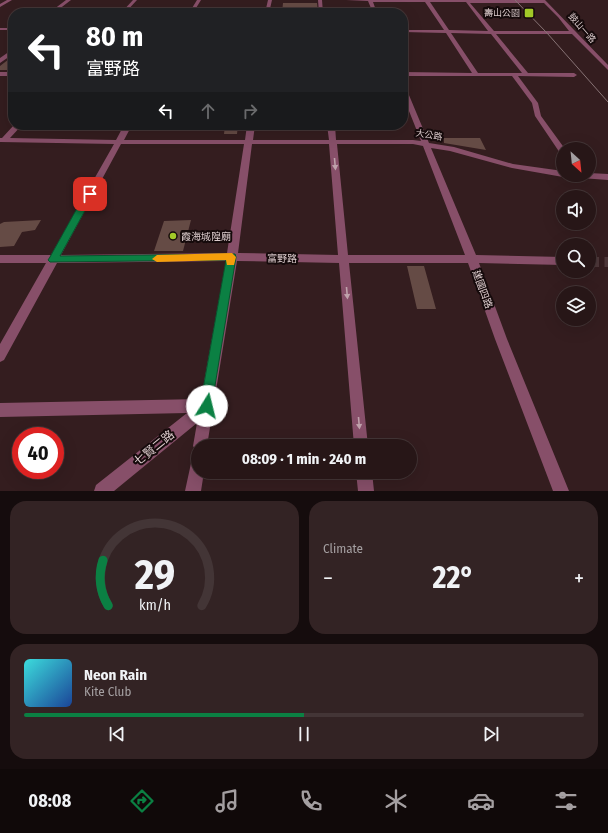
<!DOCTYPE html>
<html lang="en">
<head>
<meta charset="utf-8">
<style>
	body { margin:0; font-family:"Fira Sans Condensed","Noto Sans TC",sans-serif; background:#332324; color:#f1f3f6; height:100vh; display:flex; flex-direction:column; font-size:15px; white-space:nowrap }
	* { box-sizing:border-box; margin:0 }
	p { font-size:13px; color:#a49fa1 }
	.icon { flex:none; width:22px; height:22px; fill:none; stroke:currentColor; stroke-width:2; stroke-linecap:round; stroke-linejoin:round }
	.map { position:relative; height:491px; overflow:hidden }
	.panel { display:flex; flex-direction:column; gap:10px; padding:10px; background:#150c0d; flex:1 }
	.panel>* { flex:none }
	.guide { position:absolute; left:8px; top:8px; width:400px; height:122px; border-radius:16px; box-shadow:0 4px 16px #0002,0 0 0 1px #433536; background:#202124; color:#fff; overflow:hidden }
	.needle { width:26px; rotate:153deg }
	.fabs { position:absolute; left:556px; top:142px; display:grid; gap:8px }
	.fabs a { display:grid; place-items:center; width:40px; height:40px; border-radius:50%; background:#271617; box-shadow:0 4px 16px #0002,0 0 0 1px #433536; font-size:20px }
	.speed { position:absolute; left:12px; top:427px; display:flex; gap:8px; font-size:20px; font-weight:700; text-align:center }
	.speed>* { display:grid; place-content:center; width:52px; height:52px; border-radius:50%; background:#271617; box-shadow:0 4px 16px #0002,0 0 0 1px #433536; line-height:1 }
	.speed .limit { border:6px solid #d22; background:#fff; color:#111 }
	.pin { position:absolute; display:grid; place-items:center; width:34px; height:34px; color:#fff; margin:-17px; border-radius:8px; box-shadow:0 2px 6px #0006 }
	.me { position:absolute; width:44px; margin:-22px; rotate:9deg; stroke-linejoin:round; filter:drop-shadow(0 0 3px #0008) }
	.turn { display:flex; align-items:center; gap:14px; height:84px; padding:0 12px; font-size:18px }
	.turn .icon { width:52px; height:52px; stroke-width:2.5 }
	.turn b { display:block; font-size:28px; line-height:34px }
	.lanes { display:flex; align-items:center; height:38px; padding:0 12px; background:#0003; justify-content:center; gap:20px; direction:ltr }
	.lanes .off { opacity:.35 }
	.big { font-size:30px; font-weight:700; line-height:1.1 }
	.panel .widget { flex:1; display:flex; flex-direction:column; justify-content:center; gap:6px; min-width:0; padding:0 14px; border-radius:16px; background:#332324 }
	.panel .dial { align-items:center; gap:0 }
	.dial svg { height:104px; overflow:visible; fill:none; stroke:#433536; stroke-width:7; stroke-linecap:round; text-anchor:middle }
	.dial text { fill:#f1f3f6; stroke:none }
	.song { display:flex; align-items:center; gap:12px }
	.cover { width:48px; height:48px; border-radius:6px; background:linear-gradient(135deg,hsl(180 70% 55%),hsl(220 70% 35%)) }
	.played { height:4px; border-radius:2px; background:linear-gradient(90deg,#0b8043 50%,#433536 50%) }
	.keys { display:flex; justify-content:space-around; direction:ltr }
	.heat { display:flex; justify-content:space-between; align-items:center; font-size:22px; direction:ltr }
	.panel .tiles { flex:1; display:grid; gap:10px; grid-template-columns:1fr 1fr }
	.widget:last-child { grid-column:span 2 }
	.trip { position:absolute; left:191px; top:439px; width:226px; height:40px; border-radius:20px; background:#271617; box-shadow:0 4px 16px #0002,0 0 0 1px #433536; font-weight:700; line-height:40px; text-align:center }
	.menu { display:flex; height:64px; justify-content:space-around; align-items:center; background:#100909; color:#a49fa1 }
	.menu .icon { width:28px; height:28px }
	.menu .on { color:#0b8043 }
	.menu b { font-size:18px; color:#f1f3f6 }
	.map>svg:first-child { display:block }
	.building { fill:#654b45 }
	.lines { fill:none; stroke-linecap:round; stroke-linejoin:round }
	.minor-tunnel { stroke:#4d3739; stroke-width:10; stroke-dasharray:10 5.5; stroke-linecap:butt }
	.minor { fill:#874f69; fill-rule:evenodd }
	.tram { stroke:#877375; stroke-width:1 }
	.oneway { fill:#bfa1ab }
	.route { fill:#0b8043; stroke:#07532c }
	.slow { fill:#f59e0b }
	.poi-dot { fill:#a2c928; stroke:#150a0b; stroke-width:1.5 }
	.labels { text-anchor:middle; stroke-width:4; stroke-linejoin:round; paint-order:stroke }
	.far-poi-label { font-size:9px; fill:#ddcdce; stroke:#150a0b; text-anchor:end }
	.far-street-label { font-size:9px; fill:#ddcdce; stroke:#150a0b }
	.poi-label { font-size:10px; fill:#ddcdce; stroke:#150a0b; text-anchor:start }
	.street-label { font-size:10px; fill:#ddcdce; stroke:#150a0b }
	.near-street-label { font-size:12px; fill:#ddcdce; stroke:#150a0b }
</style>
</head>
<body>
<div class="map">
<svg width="608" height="491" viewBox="0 0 608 491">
	<rect width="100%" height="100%" fill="#341d1f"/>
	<path class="building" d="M283,3H317L318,13H282Z
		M13,56V70H0V66Z
		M225,125H238L237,134H224Z
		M444,138H480L486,150L444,143Z
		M41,220L35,230L22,232L14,246L0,247V224L4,222Z
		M191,220L183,251H154L164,221Z
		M407,266H424L436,309H417Z"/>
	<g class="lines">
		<path class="minor-tunnel" d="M589,262H608"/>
		<path class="minor" d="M7,0H12L0,7V4Z
			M66,0H71L54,13H49Z
			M133,0H137L125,13H121Z
			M197,0H201L193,13H189Z
			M268,0H272L269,13H265Z
			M318,0H322L323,13H319Z
			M346,0H545L608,65V70L572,34H496L528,73H574L577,75L574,77L518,76L538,103L541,116L565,149H563V153H560L535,116L532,103L512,76H403V72L472,73L446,33L403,32V30H444L425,2H373L377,13H373L368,1ZM430,2H466L488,31L449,30ZM470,3H544L558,17L569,31H494ZM451,33L491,34L522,73H478Z
			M0,28H13V30H0Z
			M13,49V54L0,63V58Z
			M0,72H13V76H0Z
			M403,86L406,88L429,143L454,147L513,164L563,171V175H566L563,177L512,168L450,151L431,148L476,255L563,257V265L479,263L507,339L569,491H553L495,339L468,263H349L368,446H354L339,263L237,261L207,446H198V472H204L201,491H185L193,454L197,452L193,446L197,423L114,491H94L96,485L187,413L0,417V403L201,399L226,261L57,263L4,360L0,362V344L46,263H0V255H51L114,144L0,142V138H2L14,125H22L10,138L116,140L124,125H132L124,140H245L247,125H255L253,140H329L327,125H335L336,140H413L421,141L403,96ZM121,144H244L227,253L61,255ZM252,144H329L338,255L238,253ZM337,144H413L423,146L465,255H348Z
			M589,173L608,174V180L581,178L577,175H589Z
			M356,472H372L374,491H358Z"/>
		<path class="tram" d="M515,0L547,33L608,102"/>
	</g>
	<defs><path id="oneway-solid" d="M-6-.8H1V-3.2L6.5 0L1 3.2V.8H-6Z"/></defs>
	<g class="oneway">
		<use href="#oneway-solid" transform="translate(335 164) rotate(85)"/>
		<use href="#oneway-solid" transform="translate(347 293) rotate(85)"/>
		<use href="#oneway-solid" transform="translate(359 423) rotate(85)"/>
	</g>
	<path class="route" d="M90,192L94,194L60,256L235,254L236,257L211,410L207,412L202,410L200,406L226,260L50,262L48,260L50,257L85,194Z"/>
	<path class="slow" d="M232,253L236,257L234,265H227L226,260L157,262L152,259L157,255Z"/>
	<g class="poi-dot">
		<rect x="524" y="8" width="10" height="10" rx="2"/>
		<circle cx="173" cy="236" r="4"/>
	</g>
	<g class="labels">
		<g class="far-poi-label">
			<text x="520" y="16">壽山公園</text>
		</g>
		<g class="far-street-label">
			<text transform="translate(582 28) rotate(49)" y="3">鼓山一路</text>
			<text transform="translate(429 135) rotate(9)" y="3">大公路</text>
		</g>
		<g class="poi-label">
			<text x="181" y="240">霞海城隍廟</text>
		</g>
		<g class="street-label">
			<text transform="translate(282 258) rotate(1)" y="4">富野路</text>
			<text transform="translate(483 289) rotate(70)" y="4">建國四路</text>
		</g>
		<g class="near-street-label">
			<text transform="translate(154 448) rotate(-39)" y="4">七賢二路</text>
		</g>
	</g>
</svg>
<div class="fabs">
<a><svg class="needle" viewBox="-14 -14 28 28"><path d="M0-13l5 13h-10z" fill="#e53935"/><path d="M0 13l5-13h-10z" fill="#a49fa1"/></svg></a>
<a><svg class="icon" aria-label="sound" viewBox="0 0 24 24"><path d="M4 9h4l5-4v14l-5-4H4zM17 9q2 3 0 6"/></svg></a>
<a><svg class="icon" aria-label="search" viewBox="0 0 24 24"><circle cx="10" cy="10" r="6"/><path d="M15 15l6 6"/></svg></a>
<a><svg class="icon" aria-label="layers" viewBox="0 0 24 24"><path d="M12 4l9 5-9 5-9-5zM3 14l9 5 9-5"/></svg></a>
</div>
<div class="speed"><div class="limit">40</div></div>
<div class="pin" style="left:90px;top:194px;background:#d93025"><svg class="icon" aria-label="arrive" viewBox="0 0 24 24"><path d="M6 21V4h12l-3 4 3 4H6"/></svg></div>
<svg class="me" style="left:207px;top:406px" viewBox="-20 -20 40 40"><circle r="19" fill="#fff"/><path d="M0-13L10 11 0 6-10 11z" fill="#0b8043"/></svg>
<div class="trip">08:09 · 1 min · 240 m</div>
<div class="guide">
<div class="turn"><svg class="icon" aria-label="left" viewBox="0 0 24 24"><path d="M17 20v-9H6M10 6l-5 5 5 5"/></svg><div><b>80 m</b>富野路</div></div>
<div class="lanes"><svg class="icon" aria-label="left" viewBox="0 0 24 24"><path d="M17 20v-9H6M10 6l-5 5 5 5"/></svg><svg class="icon off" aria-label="ahead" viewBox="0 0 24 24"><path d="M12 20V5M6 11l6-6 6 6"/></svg><svg class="icon off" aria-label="right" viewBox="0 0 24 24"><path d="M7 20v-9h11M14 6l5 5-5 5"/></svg></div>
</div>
</div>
<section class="panel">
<div class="tiles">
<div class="widget dial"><svg viewBox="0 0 100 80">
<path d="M14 69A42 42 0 1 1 86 69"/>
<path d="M14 69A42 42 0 0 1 10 34" stroke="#0b8043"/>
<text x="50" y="56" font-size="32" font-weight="700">29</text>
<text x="50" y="72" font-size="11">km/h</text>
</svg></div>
<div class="widget"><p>Climate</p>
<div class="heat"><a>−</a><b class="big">22°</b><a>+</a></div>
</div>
<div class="widget">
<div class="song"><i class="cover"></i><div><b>Neon Rain</b><p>Kite Club</p></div></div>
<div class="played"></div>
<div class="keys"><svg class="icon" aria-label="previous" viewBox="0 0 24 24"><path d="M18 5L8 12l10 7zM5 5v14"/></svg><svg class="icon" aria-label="pause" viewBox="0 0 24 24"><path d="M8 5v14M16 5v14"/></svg><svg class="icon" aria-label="next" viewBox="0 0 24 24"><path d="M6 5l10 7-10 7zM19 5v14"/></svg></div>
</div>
</div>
</section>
<nav class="menu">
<b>08:08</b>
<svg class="icon on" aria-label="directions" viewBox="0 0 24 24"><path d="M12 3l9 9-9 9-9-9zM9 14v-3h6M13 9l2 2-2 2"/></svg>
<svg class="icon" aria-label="music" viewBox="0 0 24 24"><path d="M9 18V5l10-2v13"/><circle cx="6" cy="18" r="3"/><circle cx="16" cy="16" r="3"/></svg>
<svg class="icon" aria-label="phone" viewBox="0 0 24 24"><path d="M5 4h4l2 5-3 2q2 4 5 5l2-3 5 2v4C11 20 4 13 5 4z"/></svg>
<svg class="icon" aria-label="climate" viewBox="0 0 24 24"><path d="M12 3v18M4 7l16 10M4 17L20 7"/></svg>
<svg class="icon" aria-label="car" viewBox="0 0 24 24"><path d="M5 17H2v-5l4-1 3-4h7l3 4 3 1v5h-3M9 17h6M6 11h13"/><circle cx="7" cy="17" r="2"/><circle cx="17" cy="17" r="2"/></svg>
<svg class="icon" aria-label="filters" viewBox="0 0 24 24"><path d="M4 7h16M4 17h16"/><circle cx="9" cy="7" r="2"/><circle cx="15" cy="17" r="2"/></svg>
</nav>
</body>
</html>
